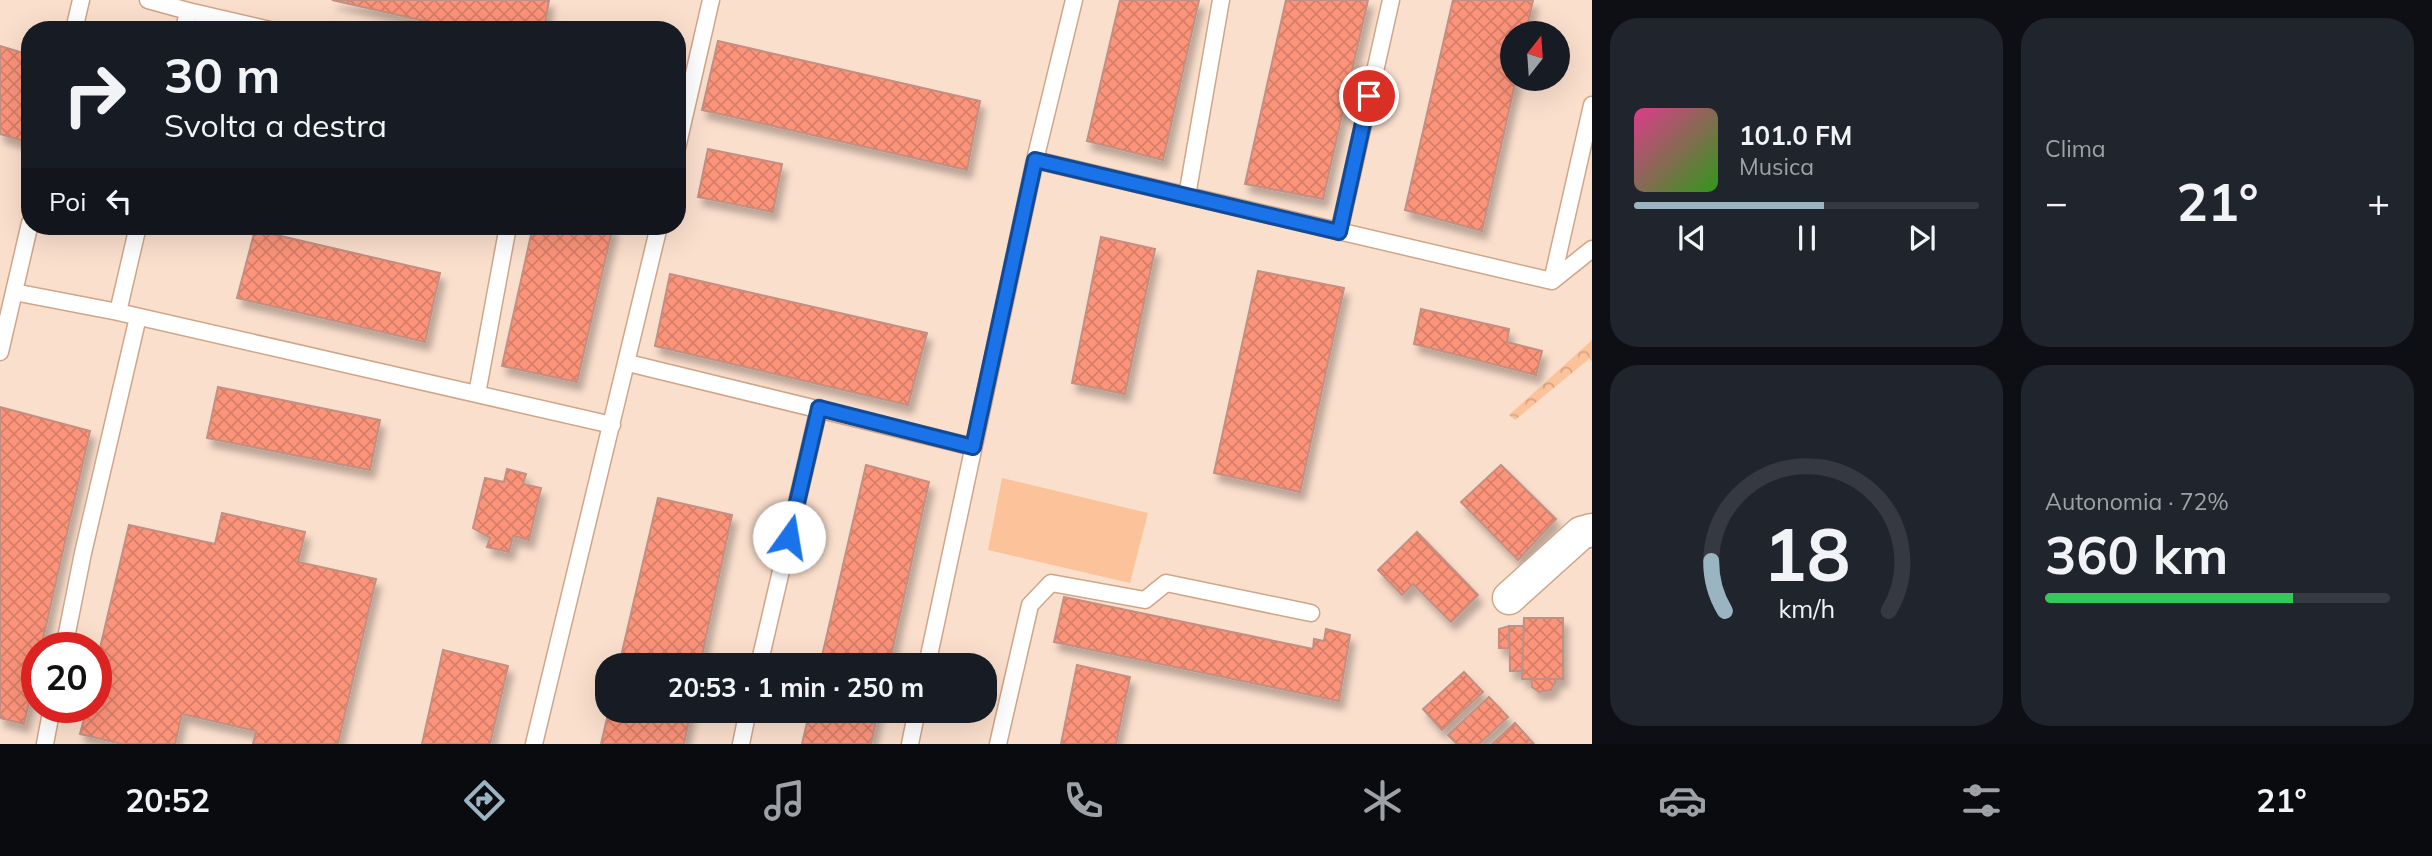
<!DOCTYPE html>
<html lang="it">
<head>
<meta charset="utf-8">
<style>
	body { margin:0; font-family:Mulish,sans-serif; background:#20242c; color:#f1f3f6; height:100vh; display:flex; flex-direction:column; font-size:26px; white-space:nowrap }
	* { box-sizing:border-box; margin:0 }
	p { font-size:23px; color:#9ea1a6 }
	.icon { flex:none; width:38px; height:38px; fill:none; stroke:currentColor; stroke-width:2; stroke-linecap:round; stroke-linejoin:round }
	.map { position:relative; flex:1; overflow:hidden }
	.side { display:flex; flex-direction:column; gap:18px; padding:18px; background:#0d0f14; width:840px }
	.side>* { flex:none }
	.guide { position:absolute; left:21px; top:21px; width:665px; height:214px; border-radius:28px; box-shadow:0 7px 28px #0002; background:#171b24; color:#f1f3f6; overflow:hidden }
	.needle { width:46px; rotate:17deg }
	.fabs { position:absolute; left:1500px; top:21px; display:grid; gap:14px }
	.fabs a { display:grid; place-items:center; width:70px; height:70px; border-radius:50%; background:#171b24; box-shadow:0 7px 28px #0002; font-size:35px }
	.speed { position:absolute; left:21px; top:632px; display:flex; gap:14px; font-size:35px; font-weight:700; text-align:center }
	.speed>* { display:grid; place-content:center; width:91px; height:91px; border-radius:50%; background:#171b24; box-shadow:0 7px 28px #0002; line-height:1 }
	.speed .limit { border:10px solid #d22; background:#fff; color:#111 }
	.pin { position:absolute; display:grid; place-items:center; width:60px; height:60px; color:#fff; margin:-30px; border:4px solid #fff; border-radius:50%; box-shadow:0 2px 7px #0007 }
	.me { position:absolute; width:77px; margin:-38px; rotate:13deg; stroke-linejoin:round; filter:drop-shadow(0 0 5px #0008) }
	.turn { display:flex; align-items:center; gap:24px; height:147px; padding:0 28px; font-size:32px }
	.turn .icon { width:91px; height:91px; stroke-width:2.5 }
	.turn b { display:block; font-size:49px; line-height:60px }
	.then { display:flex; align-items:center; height:66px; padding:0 28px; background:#0003; gap:14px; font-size:26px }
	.big { font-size:52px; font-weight:700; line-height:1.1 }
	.side .tile { flex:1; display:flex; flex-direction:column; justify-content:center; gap:10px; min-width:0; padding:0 24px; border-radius:28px; background:#20242c }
	.side .dial { align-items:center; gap:0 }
	.dial svg { height:182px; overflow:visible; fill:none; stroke:#363941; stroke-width:7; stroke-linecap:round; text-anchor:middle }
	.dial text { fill:#f1f3f6; stroke:none }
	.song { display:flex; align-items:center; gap:21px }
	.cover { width:84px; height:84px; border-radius:10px; background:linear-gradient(135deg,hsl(330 70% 55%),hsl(110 70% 35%)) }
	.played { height:7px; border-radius:4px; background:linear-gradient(90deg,#9bb4c2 55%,#363941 55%) }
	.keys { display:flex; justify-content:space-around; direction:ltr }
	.heat { display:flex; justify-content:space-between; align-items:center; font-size:38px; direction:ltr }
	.charge { height:10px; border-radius:5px; background:linear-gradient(90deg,#34c759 72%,#363941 0) }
	.side .tiles { flex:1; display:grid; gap:18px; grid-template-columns:repeat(2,1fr) }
	.trip { position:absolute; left:595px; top:653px; width:402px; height:70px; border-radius:28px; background:#171b24; box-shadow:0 7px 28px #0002; font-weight:700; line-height:70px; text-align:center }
	.menu { display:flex; height:112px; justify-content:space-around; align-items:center; background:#090b0e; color:#9ea1a6 }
	.menu .icon { width:49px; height:49px }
	.menu .selected { color:#9bb4c2 }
	.menu b { font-size:32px; color:#f1f3f6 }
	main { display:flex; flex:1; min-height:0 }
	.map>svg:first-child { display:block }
	.forest { fill:url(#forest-crowns) }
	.pitch { fill:#fcc29a }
	.building { fill:url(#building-cross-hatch); stroke:#c28f82; stroke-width:2; filter:url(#shadow) }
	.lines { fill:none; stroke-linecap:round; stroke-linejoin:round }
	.service-casing { stroke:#d0a588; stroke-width:19 }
	.minor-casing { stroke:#d0a588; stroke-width:35 }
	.service { stroke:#fff; stroke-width:16 }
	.minor { stroke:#fff; stroke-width:32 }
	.route-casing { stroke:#114b97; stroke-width:18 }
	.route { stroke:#1a73e8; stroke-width:12 }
</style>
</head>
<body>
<main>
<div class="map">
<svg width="1592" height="744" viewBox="0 0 1592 744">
	<defs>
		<pattern id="forest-crowns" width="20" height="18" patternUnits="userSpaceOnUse" patternTransform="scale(1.75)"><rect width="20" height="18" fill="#fcc29a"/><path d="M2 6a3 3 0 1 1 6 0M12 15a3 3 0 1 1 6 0" fill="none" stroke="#d7a583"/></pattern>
		<pattern id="building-cross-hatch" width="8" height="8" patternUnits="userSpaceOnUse" patternTransform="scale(1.75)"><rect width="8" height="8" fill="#fc947a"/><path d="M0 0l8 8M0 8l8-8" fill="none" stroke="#d77e68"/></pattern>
		<filter id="shadow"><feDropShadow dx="4.5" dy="8" stdDeviation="3.5" flood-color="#0004"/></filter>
	</defs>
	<rect width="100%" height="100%" fill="#fbdfcd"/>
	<path class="forest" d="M1592,340V361L1589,359L1515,420L1509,415Z"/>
	<path class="pitch" d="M1002,478L1148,513L1130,583L988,550Z"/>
	<path class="building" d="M332,0H549L544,30H464Z
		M1120,0H1199L1163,160L1087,141Z
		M1286,0H1368L1323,199L1245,184Z
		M1453,0H1533L1526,33H1512V79H1516L1482,231L1405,210Z
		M718,41L980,101L967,170L702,110Z
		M0,46L30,55V116L23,141L0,134Z
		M708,149L782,164L773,212L698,197Z
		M533,226H613L577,382L502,366Z
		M255,230L440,273L425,342L237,298Z
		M1101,237L1155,249L1125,394L1072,383Z
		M1258,271L1344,288L1300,492L1214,473Z
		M670,274L927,333L908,405L655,346Z
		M1421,309L1509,329L1507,342L1542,351L1536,375L1414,344Z
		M218,387L380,420L370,470L207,438Z
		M0,407L90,431L41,648H37V667L24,724L0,718Z
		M866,465L929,482L889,665H820Z
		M1501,465L1556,519L1518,560L1461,502Z
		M507,469L526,474L523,484L541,488L529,540L513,536L509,552L487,547L490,538L473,528L485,478L504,482Z
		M658,498L732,515L700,665H619Z
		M222,513L305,532L298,562L376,579L338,744H253L256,731L182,714L175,744H122L80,734L87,707H96V665L129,525L215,544Z
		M1417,532L1478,595L1451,622L1413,584L1402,595L1378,570Z
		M1064,597L1313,649L1314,639L1324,641L1326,629L1350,635L1339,701L1054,642Z
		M1524,618H1563V679H1522Z
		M1509,626V648H1499V629Z
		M1509,626H1524L1522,671H1510Z
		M443,650L508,666L490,744H422Z
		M1077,665L1130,677L1116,744H1061Z
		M1464,672L1483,692L1442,730L1423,709Z
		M1531,679H1555V683L1551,690L1539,692L1532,687Z
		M1489,697L1508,717L1479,744H1457L1448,735Z
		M609,710H691L684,744H601Z
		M810,710H878L871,744H802Z
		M1515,723L1534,744H1492Z"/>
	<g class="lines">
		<g class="service-casing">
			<path id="service" d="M148,0L188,11L184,30
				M188,11L270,30
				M74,30L81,0
				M677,148L711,0
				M1035,160L1552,281L1592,249
				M1187,196L1221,0
				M1339,232L1391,0
				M1552,281L1592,105
				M14,292L118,312L612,425
				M118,312L138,226
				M0,352L30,223
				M628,363L973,447
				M477,394L508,226
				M64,648L83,553L138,317
				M759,665L819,408
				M927,665L1035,160L1074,0
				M45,744L52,707
				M534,744L659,226
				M741,744L748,710
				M910,744L917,710
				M998,744L1030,605L1051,583L1145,600L1166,583L1311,613"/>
		</g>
		<g class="minor-casing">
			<path id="minor" d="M1509,598L1581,533L1592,530"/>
		</g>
		<use href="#service" class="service"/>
		<use href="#minor" class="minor"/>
	</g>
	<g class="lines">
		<g class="route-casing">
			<path id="route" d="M789,537L819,408L973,447L1035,160L1339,232L1369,96"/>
		</g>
		<use href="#route" class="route"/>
	</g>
</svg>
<div class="fabs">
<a><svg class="needle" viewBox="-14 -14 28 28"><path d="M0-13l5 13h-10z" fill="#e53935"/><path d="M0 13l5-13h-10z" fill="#9ea1a6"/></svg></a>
</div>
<div class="speed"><div class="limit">20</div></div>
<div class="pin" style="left:1369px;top:96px;background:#d93025"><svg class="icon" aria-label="arrive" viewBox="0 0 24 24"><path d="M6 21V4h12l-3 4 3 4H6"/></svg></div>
<svg class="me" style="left:789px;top:537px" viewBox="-20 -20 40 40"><circle r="19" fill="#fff"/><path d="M0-13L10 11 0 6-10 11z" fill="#1a73e8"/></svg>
<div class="trip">20:53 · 1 min · 250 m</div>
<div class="guide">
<div class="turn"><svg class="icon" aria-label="right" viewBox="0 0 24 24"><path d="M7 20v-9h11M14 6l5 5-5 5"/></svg><div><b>30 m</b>Svolta a destra</div></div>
<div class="then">Poi<svg class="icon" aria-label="left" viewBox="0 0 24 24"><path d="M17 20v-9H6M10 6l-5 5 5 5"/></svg></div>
</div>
</div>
<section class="side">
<div class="tiles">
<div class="tile">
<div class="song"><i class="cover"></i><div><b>101.0 FM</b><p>Musica</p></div></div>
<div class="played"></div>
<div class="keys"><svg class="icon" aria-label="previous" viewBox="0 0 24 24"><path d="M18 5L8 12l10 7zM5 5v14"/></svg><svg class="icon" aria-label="pause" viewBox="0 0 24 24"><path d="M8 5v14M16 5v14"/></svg><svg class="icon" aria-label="next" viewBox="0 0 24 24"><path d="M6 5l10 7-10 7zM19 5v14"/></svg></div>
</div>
<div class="tile"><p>Clima</p>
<div class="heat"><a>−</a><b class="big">21°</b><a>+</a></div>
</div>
<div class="tile dial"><svg viewBox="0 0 100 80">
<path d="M14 69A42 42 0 1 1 86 69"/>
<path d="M14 69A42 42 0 0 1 8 47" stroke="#9bb4c2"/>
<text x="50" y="56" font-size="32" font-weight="700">18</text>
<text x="50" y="72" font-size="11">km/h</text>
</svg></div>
<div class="tile"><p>Autonomia · 72%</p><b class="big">360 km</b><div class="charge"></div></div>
</div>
</section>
</main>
<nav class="menu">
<b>20:52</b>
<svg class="icon selected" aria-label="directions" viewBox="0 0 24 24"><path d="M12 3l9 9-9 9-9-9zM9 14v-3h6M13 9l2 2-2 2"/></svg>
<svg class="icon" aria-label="music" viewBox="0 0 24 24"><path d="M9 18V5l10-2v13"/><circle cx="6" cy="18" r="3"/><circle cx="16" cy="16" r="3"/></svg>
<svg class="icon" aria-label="phone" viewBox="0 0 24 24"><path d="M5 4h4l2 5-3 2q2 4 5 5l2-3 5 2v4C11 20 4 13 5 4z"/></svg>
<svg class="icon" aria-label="climate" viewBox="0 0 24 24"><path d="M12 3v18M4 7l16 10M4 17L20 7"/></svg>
<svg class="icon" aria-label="car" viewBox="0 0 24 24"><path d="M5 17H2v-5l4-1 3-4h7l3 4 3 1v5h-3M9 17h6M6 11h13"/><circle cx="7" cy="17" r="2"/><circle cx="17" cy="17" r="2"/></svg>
<svg class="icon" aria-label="filters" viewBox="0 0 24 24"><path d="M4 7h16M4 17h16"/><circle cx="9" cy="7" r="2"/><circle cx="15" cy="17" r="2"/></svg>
<b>21°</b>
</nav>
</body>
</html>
